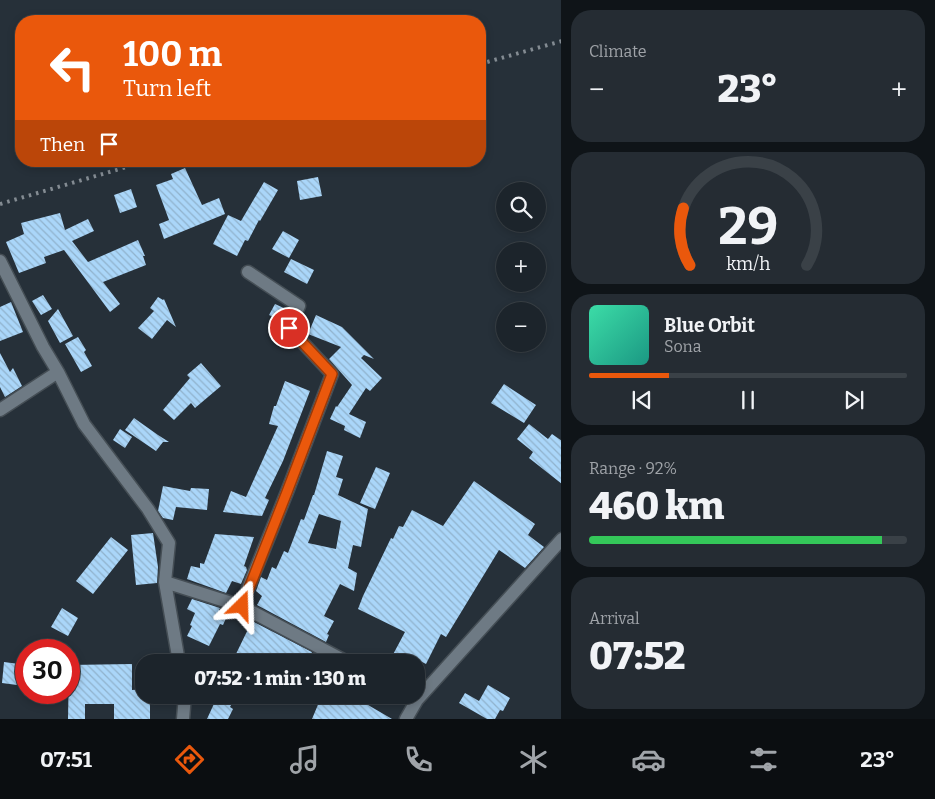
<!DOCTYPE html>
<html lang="en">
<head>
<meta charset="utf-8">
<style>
	body { margin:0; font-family:Bitter,serif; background:#252c33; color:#f1f3f6; height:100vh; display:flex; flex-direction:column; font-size:19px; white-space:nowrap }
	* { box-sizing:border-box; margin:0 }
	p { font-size:16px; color:#a0a4a9 }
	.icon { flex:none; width:28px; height:28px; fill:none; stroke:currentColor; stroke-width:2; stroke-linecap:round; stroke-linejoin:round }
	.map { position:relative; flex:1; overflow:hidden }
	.panel { display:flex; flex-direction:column; gap:10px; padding:10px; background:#0f1418; width:374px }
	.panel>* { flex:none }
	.top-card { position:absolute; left:15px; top:15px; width:471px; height:152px; border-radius:20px; box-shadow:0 2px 8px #0003,0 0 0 1px #3a4147; background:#ea580c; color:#fff; overflow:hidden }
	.fabs { position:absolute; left:496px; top:182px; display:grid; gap:10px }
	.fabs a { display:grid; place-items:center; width:50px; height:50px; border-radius:50%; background:#1c242b; box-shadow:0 2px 8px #0003,0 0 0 1px #3a4147; font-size:25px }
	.speed { position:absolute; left:15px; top:639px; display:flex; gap:10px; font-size:25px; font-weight:700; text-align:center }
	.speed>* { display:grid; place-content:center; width:65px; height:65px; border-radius:50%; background:#1c242b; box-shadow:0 2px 8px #0003,0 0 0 1px #3a4147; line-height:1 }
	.speed .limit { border:8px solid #d22; background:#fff; color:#111 }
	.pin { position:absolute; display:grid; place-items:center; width:42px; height:42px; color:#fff; margin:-21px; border:2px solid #fff; border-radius:50%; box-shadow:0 1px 5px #0007 }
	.me { position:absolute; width:55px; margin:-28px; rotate:22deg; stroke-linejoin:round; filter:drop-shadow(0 0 4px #0008) }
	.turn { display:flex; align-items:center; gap:18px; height:105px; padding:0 25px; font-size:22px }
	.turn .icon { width:65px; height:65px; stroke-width:2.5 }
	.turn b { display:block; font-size:35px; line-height:42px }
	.then { display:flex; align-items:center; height:48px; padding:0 25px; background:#0003; gap:10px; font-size:19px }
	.big { font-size:38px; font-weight:800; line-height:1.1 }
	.panel .tile { flex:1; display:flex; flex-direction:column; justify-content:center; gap:8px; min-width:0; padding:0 18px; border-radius:20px; background:#252c33 }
	.panel .dial { align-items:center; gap:0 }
	.dial svg { height:130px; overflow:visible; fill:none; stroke:#3a4147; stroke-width:7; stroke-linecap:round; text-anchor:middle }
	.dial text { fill:#f1f3f6; stroke:none }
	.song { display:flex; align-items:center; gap:15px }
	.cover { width:60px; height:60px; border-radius:8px; background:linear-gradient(135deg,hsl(160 70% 55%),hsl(170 70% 35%)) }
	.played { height:5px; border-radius:2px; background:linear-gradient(90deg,#ea580c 25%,#3a4147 25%) }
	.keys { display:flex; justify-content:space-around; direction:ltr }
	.heat { display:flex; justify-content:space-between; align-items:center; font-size:28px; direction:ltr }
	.charge { height:8px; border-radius:4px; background:linear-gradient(90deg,#34c759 92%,#3a4147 0) }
	.trip { position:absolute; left:135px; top:654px; width:290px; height:50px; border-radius:20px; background:#1c242b; box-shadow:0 2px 8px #0003,0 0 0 1px #3a4147; font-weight:800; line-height:50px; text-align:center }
	.menu { display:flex; height:80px; justify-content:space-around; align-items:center; background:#0b0e11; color:#a0a4a9 }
	.menu .icon { width:35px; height:35px }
	.menu .current { color:#ea580c }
	.menu b { font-size:22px; color:#f1f3f6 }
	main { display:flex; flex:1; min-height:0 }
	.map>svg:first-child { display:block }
	.building { fill:url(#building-back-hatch); fill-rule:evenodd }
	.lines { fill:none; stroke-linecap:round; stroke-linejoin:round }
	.minor-casing { stroke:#454e55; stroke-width:15 }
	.minor { stroke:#6e7a84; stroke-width:12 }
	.rail { stroke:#838b92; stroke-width:4; stroke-dasharray:2.5 5; stroke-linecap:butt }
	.route-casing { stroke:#983908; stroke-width:12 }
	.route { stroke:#ea580c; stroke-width:9 }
</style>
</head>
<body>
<main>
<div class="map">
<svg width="562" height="719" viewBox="0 0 562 719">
	<defs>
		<pattern id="building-back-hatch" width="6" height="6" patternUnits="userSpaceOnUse" patternTransform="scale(1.25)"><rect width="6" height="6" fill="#aad6f9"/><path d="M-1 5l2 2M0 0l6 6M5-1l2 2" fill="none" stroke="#90b2cc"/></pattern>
	</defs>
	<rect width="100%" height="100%" fill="#263039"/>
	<path class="building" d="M185,168L202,205L219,198L225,214L164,239L159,224L169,220L156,185L173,179L171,174Z
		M318,177L322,196L300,200L297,181Z
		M264,182L278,190L260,221L259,220L248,241L245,240L237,256L213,244L228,215L241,221Z
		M131,189L137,207L120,213L114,195Z
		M60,213L65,230L88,219L94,231L72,241L88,262L138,240L145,256H143L146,265L103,282L120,304L110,312L64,250L44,257L46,263L19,273L6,242L24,234L21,223Z
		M283,231L299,240L289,258L272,249Z
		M291,259L314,270L307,284L284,272Z
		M43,295L52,309L41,315L32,301Z
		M158,297L163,300L164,299L176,327L167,320L152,339L138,328L154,311L150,308Z
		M11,302L23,332L0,341V307Z
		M275,304L288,310L283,322L269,315Z
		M58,309L73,336L60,343L48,321Z
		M316,315L342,327L374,359L364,355L361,358L382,378L370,391L366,388L349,414L366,422L360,438L344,430L345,426L330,419L336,406L337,407L352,385L329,359L341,347L308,334Z
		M78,337L86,350L84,352L92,366L81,372L65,344Z
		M0,353L10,372L13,368L22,386L5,397L0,387Z
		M201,363L221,386L195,408L191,403L174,420L163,410L190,378L187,375Z
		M285,381L310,391L283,461L265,498L269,500L262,516L223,512L231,491L246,497L278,426L269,424L274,406H276Z
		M504,384L536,405L524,423L491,403Z
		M134,418L158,435L169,442H163L156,451L125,430Z
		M529,424L548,439L552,434L562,441V484L529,458L533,452L517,439Z
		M120,429L132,437L125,448L113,440Z
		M327,451L343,456L336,477L343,479L338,495L368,509L361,547L353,545L348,568L357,573L354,591L340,584L324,616L334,621L327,634L329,635L326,642L257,605L262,596L256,591L261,577L267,580L272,567L276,569L284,551L288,553L301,519L304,520L313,495H314ZM319,514L341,521L336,549L308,543Z
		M376,467L390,473L375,509L360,503Z
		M474,481L535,524L528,535L544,547L525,568L499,550L446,637L441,634L426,664L422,662H389L405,632L358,609L363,596L391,538L393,539L399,526L403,527L412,510L443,526Z
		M163,486L190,491L191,488L209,489L207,510L176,507L173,520L163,518L158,511Z
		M153,533L158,567L157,583L136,585L131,535Z
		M215,534L254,537L244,566L246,567L247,570L241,584L232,581L226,593L187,579L191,566L200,568V563L204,564Z
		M111,537L128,550L93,594L76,581Z
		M192,599L220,608L219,610L228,614L223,625L220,624L209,646L187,636L192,626L190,625L195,613L187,609Z
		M62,608L78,618L68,636L51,627Z
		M252,621L312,652L307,662H245L237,659L238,655L236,654Z
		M4,662L19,664L17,685L2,683Z
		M132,664V690L144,689V695H150V719H114V704H85V719H68L69,665Z
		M488,685L510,698L503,711L500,710L495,719H487L459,703L465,693L479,701Z
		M218,695H236L230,707L233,709L228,719H207Z
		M322,695H351L392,719H312Z"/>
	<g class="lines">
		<g class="minor-casing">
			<path id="minor" d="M0,261L43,347L58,372L84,424L148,509L169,543L165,582L179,662
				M248,272L299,306L289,328L332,374L287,492L241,606L347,662
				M0,410L58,372
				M165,582L241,606
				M408,695L417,700L562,539
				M183,719L185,695
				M406,719L417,700"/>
		</g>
		<use href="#minor" class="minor"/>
		<path class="rail" d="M480,64L562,41
			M0,204L147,161"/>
	</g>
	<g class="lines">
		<g class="route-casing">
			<path id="route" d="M242,606L287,492L332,374L289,328"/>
		</g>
		<use href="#route" class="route"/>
	</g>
</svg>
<div class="fabs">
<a><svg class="icon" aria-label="search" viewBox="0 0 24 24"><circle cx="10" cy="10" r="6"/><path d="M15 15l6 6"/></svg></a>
<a>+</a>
<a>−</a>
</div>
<div class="speed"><div class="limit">30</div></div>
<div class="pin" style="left:289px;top:328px;background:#d93025"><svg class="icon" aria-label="arrive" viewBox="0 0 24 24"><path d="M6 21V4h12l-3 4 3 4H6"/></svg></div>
<svg class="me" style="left:242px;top:606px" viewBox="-20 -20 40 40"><path d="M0-17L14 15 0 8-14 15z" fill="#ea580c" stroke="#fff" stroke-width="4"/></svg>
<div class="trip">07:52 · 1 min · 130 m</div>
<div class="top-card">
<div class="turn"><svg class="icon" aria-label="left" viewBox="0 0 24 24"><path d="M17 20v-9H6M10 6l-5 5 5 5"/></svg><div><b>100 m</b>Turn left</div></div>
<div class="then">Then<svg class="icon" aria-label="arrive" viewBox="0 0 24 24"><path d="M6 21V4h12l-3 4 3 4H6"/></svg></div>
</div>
</div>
<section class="panel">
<div class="tile"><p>Climate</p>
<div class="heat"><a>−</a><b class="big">23°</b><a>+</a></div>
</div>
<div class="tile dial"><svg viewBox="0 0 100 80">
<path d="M14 69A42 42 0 1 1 86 69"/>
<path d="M14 69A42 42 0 0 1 10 34" stroke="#ea580c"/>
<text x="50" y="56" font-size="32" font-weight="700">29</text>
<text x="50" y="72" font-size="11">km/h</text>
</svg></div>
<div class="tile">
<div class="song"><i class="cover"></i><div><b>Blue Orbit</b><p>Sona</p></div></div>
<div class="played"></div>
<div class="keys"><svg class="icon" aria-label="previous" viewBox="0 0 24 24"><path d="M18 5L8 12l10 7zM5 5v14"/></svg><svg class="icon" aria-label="pause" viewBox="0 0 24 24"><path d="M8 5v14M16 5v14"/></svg><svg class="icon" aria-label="next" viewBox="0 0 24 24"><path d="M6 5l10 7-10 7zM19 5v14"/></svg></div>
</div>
<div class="tile"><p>Range · 92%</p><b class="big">460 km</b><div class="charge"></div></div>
<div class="tile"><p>Arrival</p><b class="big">07:52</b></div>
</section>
</main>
<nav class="menu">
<b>07:51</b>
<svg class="icon current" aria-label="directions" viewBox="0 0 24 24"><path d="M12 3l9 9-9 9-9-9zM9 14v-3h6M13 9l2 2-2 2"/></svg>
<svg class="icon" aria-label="music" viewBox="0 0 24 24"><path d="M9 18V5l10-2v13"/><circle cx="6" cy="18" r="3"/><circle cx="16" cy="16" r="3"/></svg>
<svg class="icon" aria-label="phone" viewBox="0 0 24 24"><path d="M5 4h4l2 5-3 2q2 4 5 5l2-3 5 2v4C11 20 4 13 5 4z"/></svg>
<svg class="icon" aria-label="climate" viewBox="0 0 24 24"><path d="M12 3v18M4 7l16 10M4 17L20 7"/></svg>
<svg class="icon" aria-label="car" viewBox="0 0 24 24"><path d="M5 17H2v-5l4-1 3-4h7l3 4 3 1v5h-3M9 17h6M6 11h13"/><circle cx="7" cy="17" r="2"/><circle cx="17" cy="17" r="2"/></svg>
<svg class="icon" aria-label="filters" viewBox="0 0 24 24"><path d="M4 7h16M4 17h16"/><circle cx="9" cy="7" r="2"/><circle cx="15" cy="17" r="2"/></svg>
<b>23°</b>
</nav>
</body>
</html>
